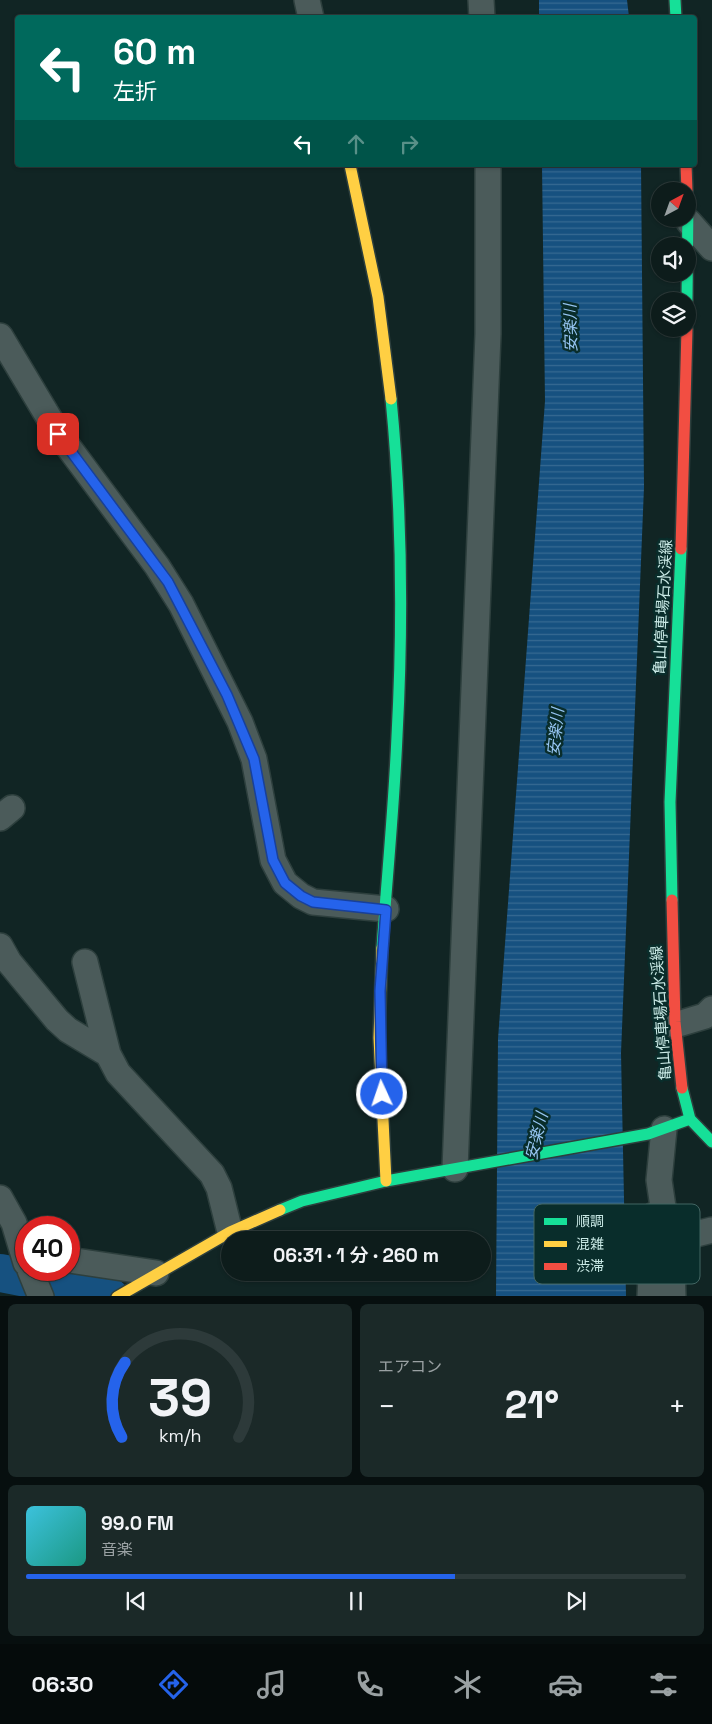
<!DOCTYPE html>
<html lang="ja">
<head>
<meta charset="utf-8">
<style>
	body { margin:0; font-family:"Space Grotesk","Noto Sans JP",sans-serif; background:#1b2928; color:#f1f3f6; height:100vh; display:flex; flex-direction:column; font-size:19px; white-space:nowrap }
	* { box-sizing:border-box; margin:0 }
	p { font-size:16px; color:#9aa1a3 }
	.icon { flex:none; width:28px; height:28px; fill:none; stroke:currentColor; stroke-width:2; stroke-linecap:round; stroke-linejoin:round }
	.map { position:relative; height:1296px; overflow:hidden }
	.side { display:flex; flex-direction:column; gap:8px; padding:8px; background:#070f0f; flex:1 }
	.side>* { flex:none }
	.hud { position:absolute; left:15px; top:15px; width:682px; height:152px; border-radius:5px; box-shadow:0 1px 4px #0004,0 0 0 1px #2d3a3a; background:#00695c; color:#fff; overflow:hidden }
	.needle { width:32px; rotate:41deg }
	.controls { position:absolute; left:651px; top:182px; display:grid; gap:10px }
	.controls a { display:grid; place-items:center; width:45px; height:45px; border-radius:50%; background:#0d1c1b; box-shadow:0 1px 4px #0004,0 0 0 1px #2d3a3a; font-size:25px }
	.speed { position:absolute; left:15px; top:1216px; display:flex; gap:10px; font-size:25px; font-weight:700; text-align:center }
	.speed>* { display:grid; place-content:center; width:65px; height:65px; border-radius:50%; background:#0d1c1b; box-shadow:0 1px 4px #0004,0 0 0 1px #2d3a3a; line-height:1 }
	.speed .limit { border:8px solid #d22; background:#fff; color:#111 }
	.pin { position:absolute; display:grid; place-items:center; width:42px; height:42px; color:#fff; margin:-21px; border-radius:10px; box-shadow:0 2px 8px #0006 }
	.me { position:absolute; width:55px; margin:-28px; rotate:357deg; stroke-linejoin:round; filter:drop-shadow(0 0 4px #0008) }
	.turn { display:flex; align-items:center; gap:18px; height:105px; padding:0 15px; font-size:22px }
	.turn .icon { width:65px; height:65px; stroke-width:2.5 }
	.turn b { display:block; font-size:35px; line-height:42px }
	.lanes { display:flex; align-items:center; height:48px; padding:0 15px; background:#0003; justify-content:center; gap:25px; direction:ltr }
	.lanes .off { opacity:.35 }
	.big { font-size:38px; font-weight:600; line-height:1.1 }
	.side .widget { flex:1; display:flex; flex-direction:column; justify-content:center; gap:8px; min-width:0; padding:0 18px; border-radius:8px; background:#1b2928 }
	.side .dial { align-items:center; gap:0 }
	.dial svg { height:130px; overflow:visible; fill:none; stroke:#2d3a3a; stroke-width:7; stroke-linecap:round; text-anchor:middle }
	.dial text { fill:#f1f3f6; stroke:none }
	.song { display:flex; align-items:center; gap:15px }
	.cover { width:60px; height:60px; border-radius:8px; background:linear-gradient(135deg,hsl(190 70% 55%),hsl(170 70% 35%)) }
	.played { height:5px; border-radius:2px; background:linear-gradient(90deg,#2563eb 65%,#2d3a3a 65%) }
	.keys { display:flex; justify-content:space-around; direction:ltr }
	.heat { display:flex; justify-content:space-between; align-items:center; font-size:28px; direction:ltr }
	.side .tiles { flex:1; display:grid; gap:8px; grid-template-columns:1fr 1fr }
	.widget:last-child { grid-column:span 2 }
	.trip { position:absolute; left:221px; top:1231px; width:270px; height:50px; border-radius:25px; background:#0d1c1b; box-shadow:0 1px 4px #0004,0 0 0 1px #2d3a3a; font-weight:600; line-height:50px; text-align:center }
	.tabs { display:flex; height:80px; justify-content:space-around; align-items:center; background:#050b0b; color:#9aa1a3 }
	.tabs .icon { width:35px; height:35px }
	.tabs .on { color:#2563eb }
	.tabs b { font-size:22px; color:#f1f3f6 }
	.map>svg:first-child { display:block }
	.water { fill:url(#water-rules) }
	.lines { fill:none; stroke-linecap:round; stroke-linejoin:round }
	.river { stroke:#165180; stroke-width:38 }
	.street-casing { stroke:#2d3f3d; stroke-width:28 }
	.fast-casing { stroke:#2d3f3d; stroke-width:14 }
	.slow-casing { stroke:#2d3f3d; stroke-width:14 }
	.jam-casing { stroke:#2d3f3d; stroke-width:14 }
	.street { stroke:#4b5b5a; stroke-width:25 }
	.fast { stroke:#16e098; stroke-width:11 }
	.slow { stroke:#ffcf43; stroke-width:11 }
	.jam { stroke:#f24e42; stroke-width:11 }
	.route-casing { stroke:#184099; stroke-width:12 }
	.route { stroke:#2563eb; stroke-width:9 }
	.labels { text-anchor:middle; stroke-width:5; stroke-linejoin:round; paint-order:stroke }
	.street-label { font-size:15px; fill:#caeae6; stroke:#092d2b }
	.water-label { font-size:16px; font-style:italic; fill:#96c5f2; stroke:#092d2b }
	.key { fill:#092d2b; stroke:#436663; stroke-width:1 }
	.key-label { font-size:14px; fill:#caeae6 }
</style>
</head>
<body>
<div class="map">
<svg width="712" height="1297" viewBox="0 0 712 1297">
	<defs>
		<pattern id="water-rules" width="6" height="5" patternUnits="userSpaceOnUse" patternTransform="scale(1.25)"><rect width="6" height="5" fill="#165180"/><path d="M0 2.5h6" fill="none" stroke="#376a92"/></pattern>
	</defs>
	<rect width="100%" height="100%" fill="#112524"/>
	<path class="water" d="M539,0H627L629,17H539Z
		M542,165H641L644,487L621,1053L626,1296L496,1297L498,1039L545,401Z"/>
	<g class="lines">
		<path class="river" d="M0,1273L95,1291L110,1297"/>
		<g class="street-casing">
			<path id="street" d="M307,0L311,18
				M481,0L482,18
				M689,222L712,248
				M0,336L58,433L157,566L181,604L240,722L254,759L273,860L285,883L301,896L313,902L386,909
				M0,818L12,808
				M0,946L9,962L57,1020L68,1030L108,1054L118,1073L212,1174L219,1188L230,1232
				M85,962L108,1054
				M675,1025L705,1016L712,1009
				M664,1129L659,1180L672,1268L673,1297
				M455,1169L488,334V165
				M0,1198L14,1223L26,1263
				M668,1241L712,1230
				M69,1260L156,1273
				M30,1270L41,1297
				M650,1297L654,1215"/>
		</g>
		<g class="fast-casing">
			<path id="fast" d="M675,0L676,18
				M687,301L688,200
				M672,900L670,802L681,549
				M382,948C387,877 394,807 397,736C403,624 402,511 391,399
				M690,1119L712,1142
				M280,1210L302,1201L386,1181L648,1134L690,1119L682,1088"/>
		</g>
		<g class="slow-casing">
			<path id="slow" d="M350,165L378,297L391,399
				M382,948L379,1038L386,1181
				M117,1297L230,1232L280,1210"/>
		</g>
		<g class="jam-casing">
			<path id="jam" d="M686,165L687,191
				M681,549L687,329
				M672,900L675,1022L682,1088"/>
		</g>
		<use href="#street" class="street"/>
		<use href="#fast" class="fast"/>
		<use href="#slow" class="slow"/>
		<use href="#jam" class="jam"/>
	</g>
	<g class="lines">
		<g class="route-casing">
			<path id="route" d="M58,434L168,582L227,695L254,759L273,860L285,883L301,896L313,902L386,910L380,991L382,1094"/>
		</g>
		<use href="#route" class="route"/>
	</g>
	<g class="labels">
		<g class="street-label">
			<text transform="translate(663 607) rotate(-87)" y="5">亀山停車場石水渓線</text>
			<text transform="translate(661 1013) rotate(-94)" y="5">亀山停車場石水渓線</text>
		</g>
		<g class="water-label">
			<text transform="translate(570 328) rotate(-91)" y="6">安楽川</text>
			<text transform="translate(555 732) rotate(-84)" y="6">安楽川</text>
			<text transform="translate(536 1136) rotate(-76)" y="6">安楽川</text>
		</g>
	</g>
	<rect x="534" y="1204" width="166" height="80" rx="8" class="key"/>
	<rect x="544" y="1218" width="23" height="7" fill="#16e098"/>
	<rect x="544" y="1241" width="23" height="6" fill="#ffcf43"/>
	<rect x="544" y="1263" width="23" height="7" fill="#f24e42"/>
	<g class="key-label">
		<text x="576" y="1226">順調</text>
		<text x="576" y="1249">混雑</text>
		<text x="576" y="1271">渋滞</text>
	</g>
</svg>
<div class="controls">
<a><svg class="needle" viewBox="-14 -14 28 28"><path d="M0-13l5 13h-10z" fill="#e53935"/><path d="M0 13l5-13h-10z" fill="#9aa1a3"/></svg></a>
<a><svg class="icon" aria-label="sound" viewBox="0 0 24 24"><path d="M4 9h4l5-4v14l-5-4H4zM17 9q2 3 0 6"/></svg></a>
<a><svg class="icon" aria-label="layers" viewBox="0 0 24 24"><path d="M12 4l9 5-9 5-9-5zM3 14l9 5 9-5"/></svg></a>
</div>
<div class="speed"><div class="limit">40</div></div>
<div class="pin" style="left:58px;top:434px;background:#d93025"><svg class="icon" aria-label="arrive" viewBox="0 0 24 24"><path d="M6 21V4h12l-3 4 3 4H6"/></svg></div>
<svg class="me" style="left:382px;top:1094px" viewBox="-20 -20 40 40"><circle r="17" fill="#2563eb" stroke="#fff" stroke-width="3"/><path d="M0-11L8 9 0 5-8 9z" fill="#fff"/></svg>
<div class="trip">06:31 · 1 分 · 260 m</div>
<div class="hud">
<div class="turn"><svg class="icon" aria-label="left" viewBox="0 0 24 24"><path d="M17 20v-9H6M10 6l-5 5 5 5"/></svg><div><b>60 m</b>左折</div></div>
<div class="lanes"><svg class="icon" aria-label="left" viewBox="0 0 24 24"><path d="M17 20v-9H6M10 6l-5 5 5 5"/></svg><svg class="icon off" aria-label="ahead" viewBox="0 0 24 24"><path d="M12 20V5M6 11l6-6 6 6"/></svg><svg class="icon off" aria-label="right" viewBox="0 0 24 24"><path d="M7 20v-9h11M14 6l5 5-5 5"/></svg></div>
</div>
</div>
<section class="side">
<div class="tiles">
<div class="widget dial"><svg viewBox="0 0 100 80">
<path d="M14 69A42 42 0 1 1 86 69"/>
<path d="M14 69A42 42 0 0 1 16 23" stroke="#2563eb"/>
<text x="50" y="56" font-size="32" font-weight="700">39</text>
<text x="50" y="72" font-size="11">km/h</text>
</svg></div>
<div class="widget"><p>エアコン</p>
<div class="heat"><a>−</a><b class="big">21°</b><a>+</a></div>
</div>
<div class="widget">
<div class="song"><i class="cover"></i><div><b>99.0 FM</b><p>音楽</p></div></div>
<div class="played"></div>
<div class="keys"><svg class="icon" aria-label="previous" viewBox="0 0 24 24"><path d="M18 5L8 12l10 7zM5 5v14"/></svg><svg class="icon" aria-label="pause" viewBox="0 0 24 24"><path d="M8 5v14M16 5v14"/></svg><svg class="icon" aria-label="next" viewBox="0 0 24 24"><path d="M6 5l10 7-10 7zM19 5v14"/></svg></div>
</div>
</div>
</section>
<nav class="tabs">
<b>06:30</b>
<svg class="icon on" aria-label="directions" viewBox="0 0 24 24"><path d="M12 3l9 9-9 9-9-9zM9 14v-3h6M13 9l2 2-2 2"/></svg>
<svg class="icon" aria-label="music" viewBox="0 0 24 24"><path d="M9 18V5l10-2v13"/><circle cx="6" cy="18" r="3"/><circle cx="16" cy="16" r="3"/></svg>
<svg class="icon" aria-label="phone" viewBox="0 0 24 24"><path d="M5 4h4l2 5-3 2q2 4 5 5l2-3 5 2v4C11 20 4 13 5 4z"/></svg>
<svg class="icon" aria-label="climate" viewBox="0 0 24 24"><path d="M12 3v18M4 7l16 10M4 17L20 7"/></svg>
<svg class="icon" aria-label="car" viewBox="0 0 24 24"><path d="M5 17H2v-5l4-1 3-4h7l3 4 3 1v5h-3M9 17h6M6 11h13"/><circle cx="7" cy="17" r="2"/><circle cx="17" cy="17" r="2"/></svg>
<svg class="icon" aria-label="filters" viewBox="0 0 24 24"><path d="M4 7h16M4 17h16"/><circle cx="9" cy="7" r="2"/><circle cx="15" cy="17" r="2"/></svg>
</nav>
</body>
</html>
